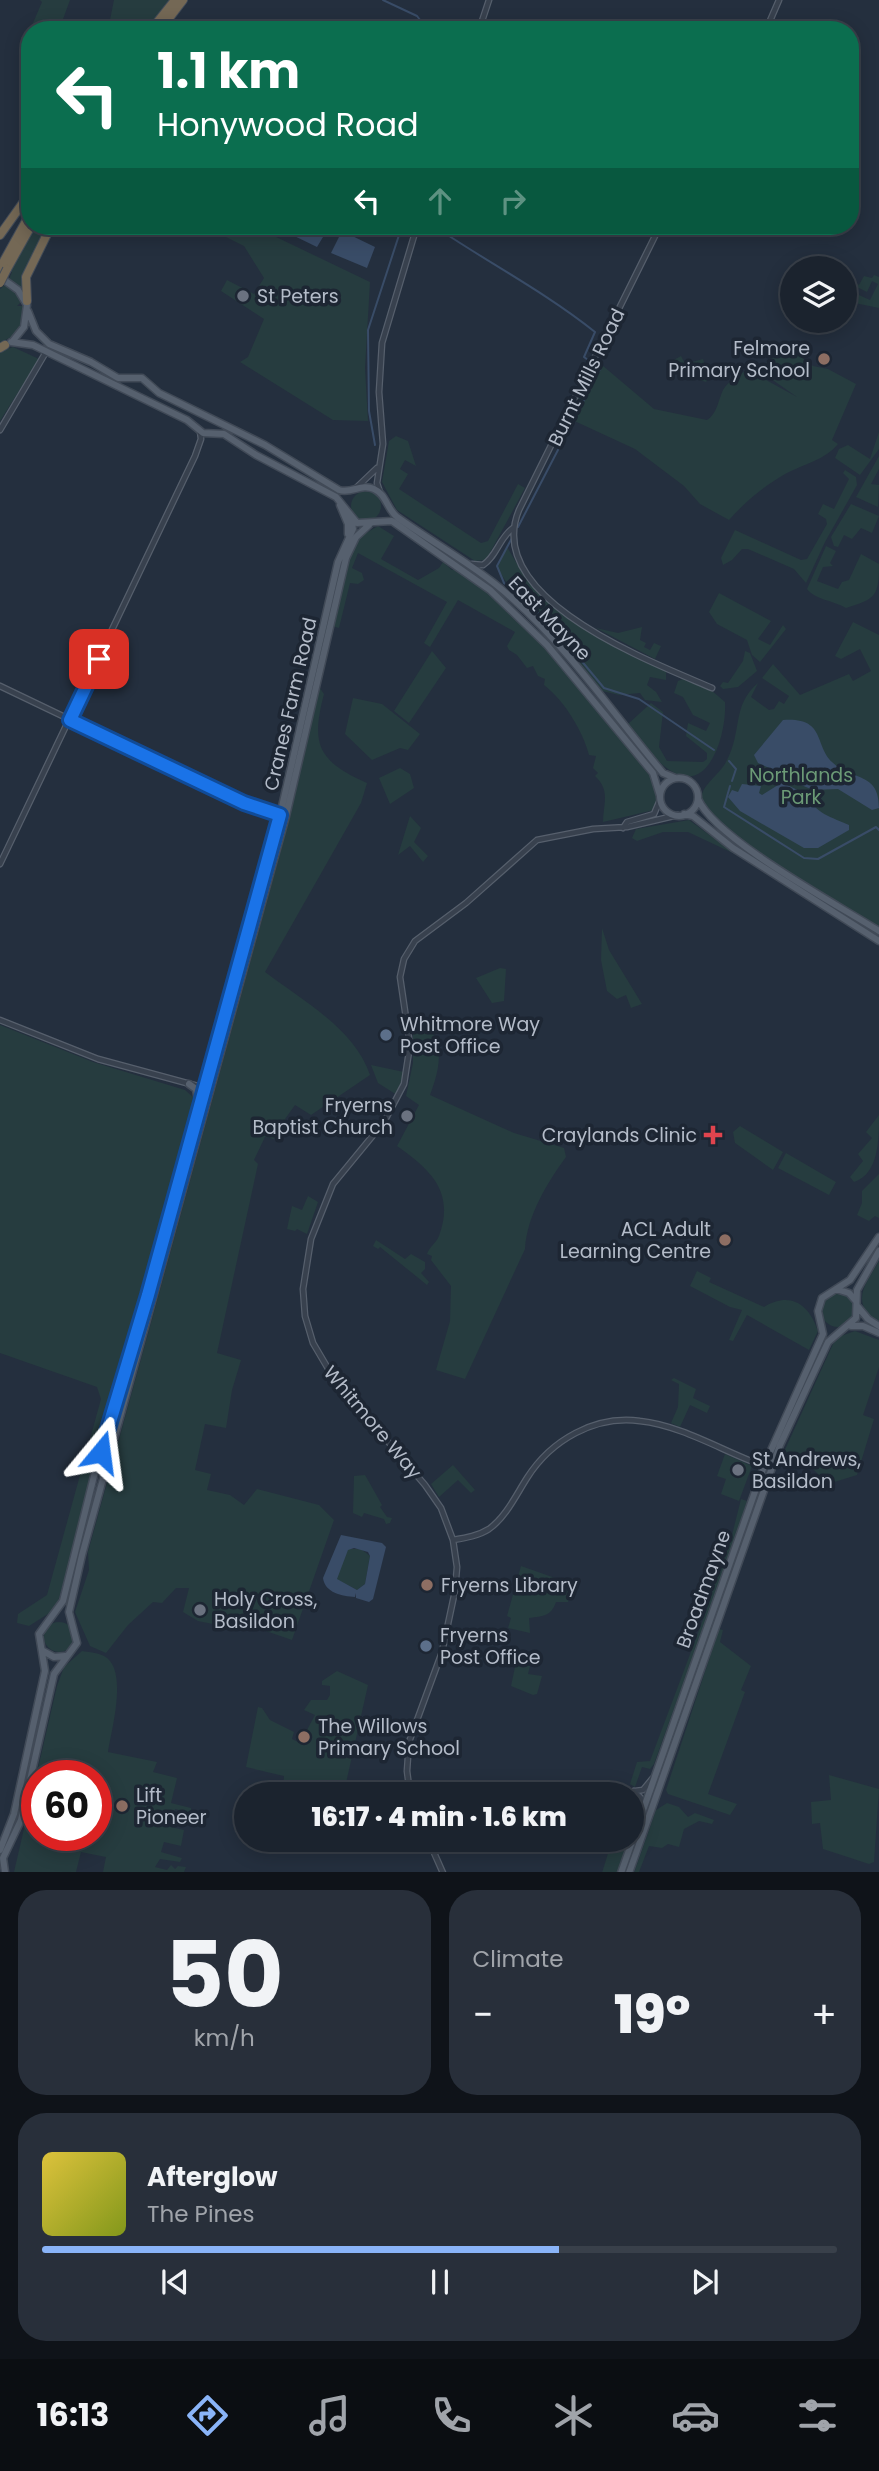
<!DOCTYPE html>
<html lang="en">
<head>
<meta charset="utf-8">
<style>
	body { margin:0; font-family:Poppins,sans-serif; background:#282f3a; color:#f1f3f6; height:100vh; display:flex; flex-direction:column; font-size:26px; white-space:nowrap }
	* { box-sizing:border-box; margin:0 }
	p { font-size:23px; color:#a0a4aa }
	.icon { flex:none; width:38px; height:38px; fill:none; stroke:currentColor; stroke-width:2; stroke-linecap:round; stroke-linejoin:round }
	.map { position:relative; height:1872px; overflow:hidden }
	.panel { display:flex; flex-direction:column; gap:18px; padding:18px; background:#0f1319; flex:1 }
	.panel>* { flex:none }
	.top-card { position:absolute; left:21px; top:21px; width:838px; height:214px; border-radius:28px; box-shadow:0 4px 18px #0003,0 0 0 2px #39404a; background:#0b6e4f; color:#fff; overflow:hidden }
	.tools { position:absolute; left:780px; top:256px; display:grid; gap:14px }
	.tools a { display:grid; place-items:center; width:77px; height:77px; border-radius:50%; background:#1b232e; box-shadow:0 4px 18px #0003,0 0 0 2px #39404a; font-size:35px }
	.speed { position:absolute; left:21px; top:1760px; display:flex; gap:14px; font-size:35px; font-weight:700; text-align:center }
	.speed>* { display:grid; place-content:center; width:91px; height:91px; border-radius:50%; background:#1b232e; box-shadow:0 4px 18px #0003,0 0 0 2px #39404a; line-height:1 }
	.speed .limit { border:10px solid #d22; background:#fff; color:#111 }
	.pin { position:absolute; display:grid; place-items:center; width:60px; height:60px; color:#fff; margin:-30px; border-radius:14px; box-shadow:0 4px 10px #0006 }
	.me { position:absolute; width:77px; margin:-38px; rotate:16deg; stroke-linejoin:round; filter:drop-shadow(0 0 5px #0008) }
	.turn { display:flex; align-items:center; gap:24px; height:147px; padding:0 21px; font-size:32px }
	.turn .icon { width:91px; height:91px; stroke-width:2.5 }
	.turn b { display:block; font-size:49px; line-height:60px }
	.lanes { display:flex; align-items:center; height:66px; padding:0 21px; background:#0003; justify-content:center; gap:35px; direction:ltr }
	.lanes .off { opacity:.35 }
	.big { font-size:52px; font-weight:800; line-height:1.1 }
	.panel .tile { flex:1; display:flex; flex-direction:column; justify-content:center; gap:10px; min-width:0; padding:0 24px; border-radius:28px; background:#282f3a }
	.panel .dial { align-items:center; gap:0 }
	.dial b { font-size:91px; line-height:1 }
	.song { display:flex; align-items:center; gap:21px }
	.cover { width:84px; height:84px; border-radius:10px; background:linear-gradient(135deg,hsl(50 70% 55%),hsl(70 70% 35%)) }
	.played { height:7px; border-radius:4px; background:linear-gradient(90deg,#8ab4f8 65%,#39404a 65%) }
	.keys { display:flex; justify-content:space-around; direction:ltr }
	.heat { display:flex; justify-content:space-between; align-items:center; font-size:38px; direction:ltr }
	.panel .tiles { flex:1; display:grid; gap:18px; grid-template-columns:1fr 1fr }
	.tile:last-child { grid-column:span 2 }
	.trip { position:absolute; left:234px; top:1782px; width:410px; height:70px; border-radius:35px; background:#1b232e; box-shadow:0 4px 18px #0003,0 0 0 2px #39404a; font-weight:800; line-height:70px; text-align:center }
	.dock { display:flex; height:112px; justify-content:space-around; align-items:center; background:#0b0e12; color:#a0a4aa }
	.dock .icon { width:49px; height:49px }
	.dock .on { color:#8ab4f8 }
	.dock b { font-size:32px; color:#f1f3f6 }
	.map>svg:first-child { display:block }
	.green { fill:#263c3f; fill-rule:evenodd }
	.water { fill:#394c67; fill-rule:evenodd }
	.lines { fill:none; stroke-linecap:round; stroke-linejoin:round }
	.stream { stroke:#394c67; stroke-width:2 }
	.minor-casing { stroke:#565f6c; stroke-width:7 }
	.major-casing { stroke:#414a57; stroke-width:9 }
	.highway-casing { stroke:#434c59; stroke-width:10 }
	.minor { stroke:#38414e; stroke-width:4.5 }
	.major { stroke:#56606e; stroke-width:6 }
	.highway { stroke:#746855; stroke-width:8 }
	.highway-bridge-casing { stroke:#434c59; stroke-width:10; stroke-linecap:butt }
	.highway-bridge { stroke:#746855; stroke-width:8 }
	.route-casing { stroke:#114b97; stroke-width:18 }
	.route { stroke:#1a73e8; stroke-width:12 }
	.worship-dot { fill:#6b7280; stroke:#1d2633; stroke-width:2.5 }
	.education-dot { fill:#8d6e63; stroke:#1d2633; stroke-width:2.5 }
	.service-dot { fill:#5c6f8a; stroke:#1d2633; stroke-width:2.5 }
	.health-dot { fill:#e0444e; stroke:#1d2633; stroke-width:2.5 }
	.labels { text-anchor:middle; stroke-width:7; stroke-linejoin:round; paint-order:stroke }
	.poi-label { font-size:19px; fill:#b4bcc9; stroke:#1d2633; text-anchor:start }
	.street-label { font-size:19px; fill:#b4bcc9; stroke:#1d2633 }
	.park-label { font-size:19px; fill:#6b9a76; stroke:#1d2633 }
</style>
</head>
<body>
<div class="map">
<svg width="879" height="1873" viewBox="0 0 879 1873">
	<rect width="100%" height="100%" fill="#242f3e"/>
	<path class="green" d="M40,0H70L59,30H30L42,2Z
		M114,0H169L146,30H108Z
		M33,226H48L23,291L9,279L12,272L9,270Z
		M204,226H276L272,235L370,282L365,368L368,421L333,420L240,362L248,357L264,319L221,291L227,280L254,294L264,278L244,246Z
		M874,275L879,277V308L845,301V292L850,291L870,300L878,284L872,281L867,292L853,285L854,282L859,285L864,276L872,278Z
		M6,284L22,301L17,306H23C25,324 17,337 0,342V289Z
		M782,342L813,366L828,369L856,384L832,440L838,444C825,460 804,464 785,474C763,487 746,501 729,520L700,504L684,486L635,449L568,418L596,360L654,409L707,420C717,414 718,401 723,390C728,380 745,373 753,364L759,367L757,375L797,397L760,371Z
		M13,347L39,359L0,421V352Z
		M681,356L685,364L703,359L709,378L706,382L687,376L684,380L672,370L676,364L672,361Z
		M879,432V449L860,475L835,458L839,449L848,445L870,459Z
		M396,436L408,441L416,466L405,460L400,469L408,474L399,489L481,543L488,541L518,484L525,488L486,560L475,561L397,510L382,482L389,441Z
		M879,456V469L871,484L879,485L878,507L856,497Z
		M845,470L856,477L857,485L825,542L806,583L794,569L748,549H742L732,560L723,565L721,558L735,530L801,560L807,559L827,524L826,519L818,514L823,504L834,509L849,479L843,473Z
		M351 506a15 15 0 1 1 30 0a15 15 0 1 1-30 0Z
		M851,504L879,516L872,533L861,528L852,539L844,535L838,547L834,546L831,537Z
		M378,526L394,536L381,559L418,580L439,568L443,562L452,570H460L505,605L543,643L654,779L658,806L654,810L603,822C603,804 611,791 595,776L598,773L593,768L596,756L589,755C583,732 565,701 544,685L545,679L538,676L533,666L527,668L517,655L509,650L507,646L515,632L458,600L430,647L424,643L447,602L358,553L352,568L362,573L364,580L358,584L350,583L339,628L332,626L353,546L361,536Z
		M826,546L836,551L830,563L833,566L823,567L817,581L838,589L842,582L849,580L861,554L879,564C879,596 876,599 846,608C832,600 816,600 807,589Z
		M507,547L525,577L583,628L606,642L657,664L666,671V680L650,677L647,685L656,692L662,702L645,700L640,693L619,695L602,691L549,625L516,597L497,568Z
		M719,593L771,621L758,639L770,645L783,625L786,629L760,662L752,655L747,640L717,624L709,612Z
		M853,622L879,635V928C837,901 721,838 701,798C703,784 719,775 726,762C743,731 731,706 758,683L751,697L769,710L774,709L779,701L784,704L789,696L762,678L773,664L800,695L849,674L853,681L871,671L860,649L841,659L835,656Z
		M642,627L640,640L646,643L644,647L650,650L654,643L661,646L655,659L596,628L618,633Z
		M432,651L446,668L409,723L394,711Z
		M745,651L750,653L757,671L738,687L723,689L720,686L723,682L728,683L743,661Z
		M685,678L711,690L725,702C727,731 710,799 668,769C653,759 640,738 628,724L651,703L663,712L659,747L667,761L703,762L707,759V753L686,736L688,723L706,731L710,723L693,715L683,697L674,693L678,681Z
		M319,687L324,694C311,744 317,761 367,783L361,803L265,972C303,1001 355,1029 370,1075L311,1115L295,1105L285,1119L291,1125L277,1128L274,1139L265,1137L254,1160L258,1164L217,1353L241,1360L232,1390L226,1428L205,1424L195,1470L211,1474L207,1490L230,1495L244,1505L257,1489L319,1505L334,1520L292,1640L225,1617H218L213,1624L198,1621L183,1612L189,1588H176L162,1603L153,1602L128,1625L106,1653L90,1646L75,1612L89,1570L88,1552L280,854Z
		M353,698L382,704L420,734L408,750L400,748L372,760L345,734Z
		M400,768L410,774L414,788L390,804L379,778Z
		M410,816L421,828L414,842L428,856L423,862L410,846L398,855Z
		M689,820L737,855L688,832H663L637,841L632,838L636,829Z
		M602,928L609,950L642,1004L631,1008L626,995L617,999L607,991L601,960Z
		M500,968L506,969L504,1001L492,1003L476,978Z
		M413,1020L428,1025C445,1048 439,1071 430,1095L514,1133L564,1148L566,1157C547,1183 527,1216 525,1249L465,1379L436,1370L450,1321L451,1286L431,1260L432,1256L427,1254C430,1246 436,1243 439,1236C455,1192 431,1170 397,1146L419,1105L406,1096L413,1063Z
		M0,1025L93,1062L185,1090L193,1097L188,1136L58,1602L51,1612L29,1626L17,1623L18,1614L47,1595L101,1399L97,1387L0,1353Z
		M371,1065L404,1072L397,1095L378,1083Z
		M879,1115C879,1139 879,1174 854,1182L850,1177L863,1161L858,1154L872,1138L866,1132Z
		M740,1126L783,1152L773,1170L735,1143L733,1132Z
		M786,1153L836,1182L829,1195L778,1168Z
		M879,1174V1218L875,1216L869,1221L857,1215L862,1203V1191Z
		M308,1196L318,1202L307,1234L297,1229L295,1231L287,1229L292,1206L302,1210Z
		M376,1240L405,1259L411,1254L425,1262V1269L421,1273L429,1282L427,1285L380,1247L378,1249L373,1246Z
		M879,1261V1322C849,1303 865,1285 879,1261Z
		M697,1271L711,1278L709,1282L764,1307C790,1291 809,1304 818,1331L809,1350L747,1315L733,1341L729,1340L742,1310L730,1307L690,1286Z
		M821 1310a17 17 0 1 1 34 0a17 17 0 1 1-34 0Z
		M855,1331L879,1340V1367L863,1415L874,1419L857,1475L828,1484L808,1464L783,1454L833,1344L841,1336Z
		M674,1378L696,1389L693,1398L710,1406L707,1413L690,1405L680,1427L671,1423L678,1407L679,1384L671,1380Z
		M725,1454L752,1466L739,1501L721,1494L726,1479L717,1476Z
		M453,1465L475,1490L471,1493L458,1480L439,1497L431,1484Z
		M365,1475L382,1505L380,1507L387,1517L392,1518L390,1523L386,1524L384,1519L364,1513L362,1517L353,1513L354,1476Z
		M741,1499L747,1501C720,1591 685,1677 654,1764L650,1769L642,1767L635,1787L630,1784L637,1762L650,1761L707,1609L714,1578L731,1539Z
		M348,1549H361L370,1556L365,1584L357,1590L336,1579Z
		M521,1566L575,1585L568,1602H556C551,1616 544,1616 529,1618L530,1633L508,1628L511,1618L507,1616Z
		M44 1637a15 15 0 1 1 30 0a15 15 0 1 1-30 0Z
		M719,1629L723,1630L720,1642L751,1666L741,1690L745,1692L708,1794L737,1804L730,1815L668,1794L666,1790Z
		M82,1651C89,1652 98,1653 104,1656C129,1669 111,1731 108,1752L157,1762L153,1772L177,1778L171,1803L191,1808V1813L175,1809L171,1827L184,1830L181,1846L164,1842L161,1852L182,1858L180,1862L160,1859L155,1867L167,1870L171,1865L175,1869L178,1866L186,1867L184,1872H103L106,1857L81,1852L76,1872H14L57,1686L64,1667ZM37,1776H96V1836H37Z
		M516,1662L530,1666L528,1674L542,1676L537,1694L533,1695L511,1686Z
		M337,1671L368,1685L344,1792L322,1788C308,1798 299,1790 283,1789L284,1776L246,1767L258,1707L262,1708L270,1720L294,1732L292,1739L300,1743L315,1715L304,1710L311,1700H327L330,1695V1686L322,1685V1681Z
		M829,1775L879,1789L874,1862L869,1864L823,1849L820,1823L812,1824L811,1802L831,1800Z
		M667,1803L679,1807L688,1817L695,1813L714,1820L712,1824L699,1821L684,1829L679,1847L668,1844L662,1848L649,1846L639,1872L634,1873L656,1810Z
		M607,1839H628L619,1872L602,1873L609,1850L604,1848Z"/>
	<path class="water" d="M285,226H328L329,227L317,247L284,231Z
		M342,231L375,247L367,268L331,253Z
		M783,720C826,717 814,745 832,762C853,782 879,771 879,808L872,810L838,789L813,790L785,778V784L808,795C813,813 834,818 849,825V830L818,848H804L740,811L728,797L732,790L738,792L742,784L761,786L759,793L762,795L778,785L780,773L758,763L754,755Z
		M341,1535L382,1543L386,1547L373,1599L369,1602L356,1598V1593L355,1597C342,1596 325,1593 323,1578ZM354,1548L368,1552L370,1556L365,1584L357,1590L337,1579L348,1550Z"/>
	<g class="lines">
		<path class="stream" d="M383,0L417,16L428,30
			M434,226C487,262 545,292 595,332L584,357L600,369L518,527
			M375,445L369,411L368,330L402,226
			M512,538L497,566L504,583L551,624L604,688L639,699L714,750
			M729,761L736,769L732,781
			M730,786L724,807L804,858L818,859L876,827L879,830"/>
		<g class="minor-casing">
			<path id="minor" d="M479,30L489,0
				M766,30L779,0
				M660,226L519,510C482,599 652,662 712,688
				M0,430L46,352
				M356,488L377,468
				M380,492L377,483L383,444L379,392L382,343L417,226
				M472,564L483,565C497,556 499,538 513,528
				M0,686L244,803L282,815
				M623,828L627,822L654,814L660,800
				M0,864L195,456L201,439L200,431
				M0,1020L98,1059L205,1088
				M453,1540C465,1538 478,1536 489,1529C506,1517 516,1495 527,1478C551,1440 595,1415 640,1421C678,1425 716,1447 751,1461H760L767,1454
				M634,1791L641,1798L640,1812
				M635,1791L643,1790L652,1779
				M410,1794L407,1771L409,1742L442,1652L455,1591L457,1567L453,1540L441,1508L425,1485L333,1377L313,1343L305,1316L303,1289L311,1239L333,1184L384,1122L404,1084L410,1045L400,977L404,959L415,941L466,903L537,840L593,829L627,827L678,815
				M428,1839L443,1873"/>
		</g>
		<g class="major-casing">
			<path id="major" d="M0,277L18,290L27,305L24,327L12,342
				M28,311L36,331L49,344L91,362L118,378H142L159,393L265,445L339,490C352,494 361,483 374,489C386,494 387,509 397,517C436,545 478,567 514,600C570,650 614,715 663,773L675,778
				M11,342L33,345L187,420L203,433L224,434L256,455L336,497L357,523L392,521L490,590L547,645L653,773L660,796
				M340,505L348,524V534
				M660 797a19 19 0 1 1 38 0a19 19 0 1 1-38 0Z
				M698,799C715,839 838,905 879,931
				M684,814L693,816L733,848L879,941
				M189,1084L196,1089L198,1101
				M836,1289L849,1293L856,1301
				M858,1307L868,1319L879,1326
				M851,1326H863L879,1333
				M43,1651L54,1657L65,1656
				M0,1850L14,1814L45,1671L39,1634L63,1601L95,1472L278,824L338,562L353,529L351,518
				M5,1872L3,1858L21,1820L54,1674L77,1643L69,1612L82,1555L286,816L346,558L356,537L370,524
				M621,1873L764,1466L823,1334L818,1311L822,1298L850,1280L879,1237
				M629,1873L780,1445L828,1342L856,1318L857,1290L879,1251"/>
		</g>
		<g class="highway-casing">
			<path id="highway" d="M151,30L175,0
				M160,30L183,0
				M0,235L30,193
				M0,268L30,214
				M7,269L31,226
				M27,301L26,277L51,226
				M0,348L5,345"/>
		</g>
		<use href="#minor" class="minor"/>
		<use href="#major" class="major"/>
		<use href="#highway" class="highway"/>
		<g class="highway-bridge-casing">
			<path id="highway-bridge" d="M0,283L7,269"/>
		</g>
		<use href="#highway-bridge" class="highway-bridge"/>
	</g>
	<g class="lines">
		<g class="route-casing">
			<path id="route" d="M99,659L70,720L244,803L280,815L148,1295L101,1452"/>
		</g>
		<use href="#route" class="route"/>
	</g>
	<g class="worship-dot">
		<circle cx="243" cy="296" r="7"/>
		<circle cx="407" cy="1116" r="7"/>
		<circle cx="738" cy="1470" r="7"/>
		<circle cx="200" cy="1610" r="7"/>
	</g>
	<g class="education-dot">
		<circle cx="824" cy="359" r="7"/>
		<circle cx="725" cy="1240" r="7"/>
		<circle cx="427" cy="1585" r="7"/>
		<circle cx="304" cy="1737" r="7"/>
		<circle cx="122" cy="1806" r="7"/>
	</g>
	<g class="service-dot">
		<circle cx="386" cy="1035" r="7"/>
		<circle cx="426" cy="1646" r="7"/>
	</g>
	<path class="health-dot" d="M709.5 1124.5h7v7h7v7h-7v7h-7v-7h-7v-7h7z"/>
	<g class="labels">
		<g class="poi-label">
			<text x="257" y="303">St Peters</text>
			<text x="810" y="355" text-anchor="end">Felmore<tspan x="810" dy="22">Primary School</tspan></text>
			<text x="400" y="1031">Whitmore Way<tspan x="400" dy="22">Post Office</tspan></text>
			<text x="393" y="1112" text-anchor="end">Fryerns<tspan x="393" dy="22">Baptist Church</tspan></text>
			<text x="697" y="1142" text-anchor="end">Craylands Clinic</text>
			<text x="711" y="1236" text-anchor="end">ACL Adult<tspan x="711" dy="22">Learning Centre</tspan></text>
			<text x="752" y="1466">St Andrews,<tspan x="752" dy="22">Basildon</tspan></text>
			<text x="441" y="1592">Fryerns Library</text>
			<text x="214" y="1606">Holy Cross,<tspan x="214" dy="22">Basildon</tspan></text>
			<text x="440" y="1642">Fryerns<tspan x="440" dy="22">Post Office</tspan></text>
			<text x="318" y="1733">The Willows<tspan x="318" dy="22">Primary School</tspan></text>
			<text x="136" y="1802">Lift<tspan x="136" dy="22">Pioneer</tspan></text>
		</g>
		<g class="street-label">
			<text transform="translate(586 377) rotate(-64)" y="7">Burnt Mills Road</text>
			<text transform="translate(550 618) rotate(46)" y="7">East Mayne</text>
			<text transform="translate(290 704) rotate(-77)" y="7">Cranes Farm Road</text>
			<text transform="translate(373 1422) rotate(50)" y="7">Whitmore Way</text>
			<text transform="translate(703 1589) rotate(-70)" y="7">Broadmayne</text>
		</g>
		<g class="park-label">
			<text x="801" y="782">Northlands<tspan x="801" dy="22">Park</tspan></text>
		</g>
	</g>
</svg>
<div class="tools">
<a><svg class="icon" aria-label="layers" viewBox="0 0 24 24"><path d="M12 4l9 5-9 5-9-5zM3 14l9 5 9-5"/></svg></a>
</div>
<div class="speed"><div class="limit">60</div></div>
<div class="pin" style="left:99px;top:659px;background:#d93025"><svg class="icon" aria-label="arrive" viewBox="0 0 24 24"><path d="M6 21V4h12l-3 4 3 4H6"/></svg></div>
<svg class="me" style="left:101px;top:1452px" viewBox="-20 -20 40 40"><path d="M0-17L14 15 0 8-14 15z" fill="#1a73e8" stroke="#fff" stroke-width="4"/></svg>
<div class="trip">16:17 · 4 min · 1.6 km</div>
<div class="top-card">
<div class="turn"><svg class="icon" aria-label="left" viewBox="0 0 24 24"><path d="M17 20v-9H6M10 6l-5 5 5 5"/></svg><div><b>1.1 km</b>Honywood Road</div></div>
<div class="lanes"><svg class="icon" aria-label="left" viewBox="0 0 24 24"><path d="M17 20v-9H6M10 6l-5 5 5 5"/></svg><svg class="icon off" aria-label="ahead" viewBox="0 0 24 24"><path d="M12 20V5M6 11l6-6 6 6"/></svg><svg class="icon off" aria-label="right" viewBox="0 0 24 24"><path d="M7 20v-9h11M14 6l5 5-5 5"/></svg></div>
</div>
</div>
<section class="panel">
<div class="tiles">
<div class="tile dial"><b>50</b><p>km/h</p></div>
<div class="tile"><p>Climate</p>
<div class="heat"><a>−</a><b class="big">19°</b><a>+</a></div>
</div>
<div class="tile">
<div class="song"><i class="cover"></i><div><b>Afterglow</b><p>The Pines</p></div></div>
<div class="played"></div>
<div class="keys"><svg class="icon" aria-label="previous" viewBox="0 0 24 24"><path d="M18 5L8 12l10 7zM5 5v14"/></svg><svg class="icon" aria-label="pause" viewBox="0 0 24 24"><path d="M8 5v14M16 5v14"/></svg><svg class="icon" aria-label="next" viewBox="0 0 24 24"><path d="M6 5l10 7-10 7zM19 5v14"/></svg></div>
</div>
</div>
</section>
<nav class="dock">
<b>16:13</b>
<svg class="icon on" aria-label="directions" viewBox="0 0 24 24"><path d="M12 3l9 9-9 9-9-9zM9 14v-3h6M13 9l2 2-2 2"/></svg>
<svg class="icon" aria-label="music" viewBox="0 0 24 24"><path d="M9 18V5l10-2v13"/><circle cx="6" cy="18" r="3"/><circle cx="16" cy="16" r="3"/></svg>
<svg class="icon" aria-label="phone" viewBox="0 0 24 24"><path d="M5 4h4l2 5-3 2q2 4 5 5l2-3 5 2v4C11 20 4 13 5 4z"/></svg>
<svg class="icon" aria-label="climate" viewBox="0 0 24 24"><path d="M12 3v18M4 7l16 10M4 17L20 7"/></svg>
<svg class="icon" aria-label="car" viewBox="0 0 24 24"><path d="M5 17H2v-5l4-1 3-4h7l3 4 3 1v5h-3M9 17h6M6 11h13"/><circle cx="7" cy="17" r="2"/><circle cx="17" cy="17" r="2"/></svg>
<svg class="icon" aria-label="filters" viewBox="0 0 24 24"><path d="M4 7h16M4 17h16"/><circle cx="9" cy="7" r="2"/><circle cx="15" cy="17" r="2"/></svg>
</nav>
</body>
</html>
